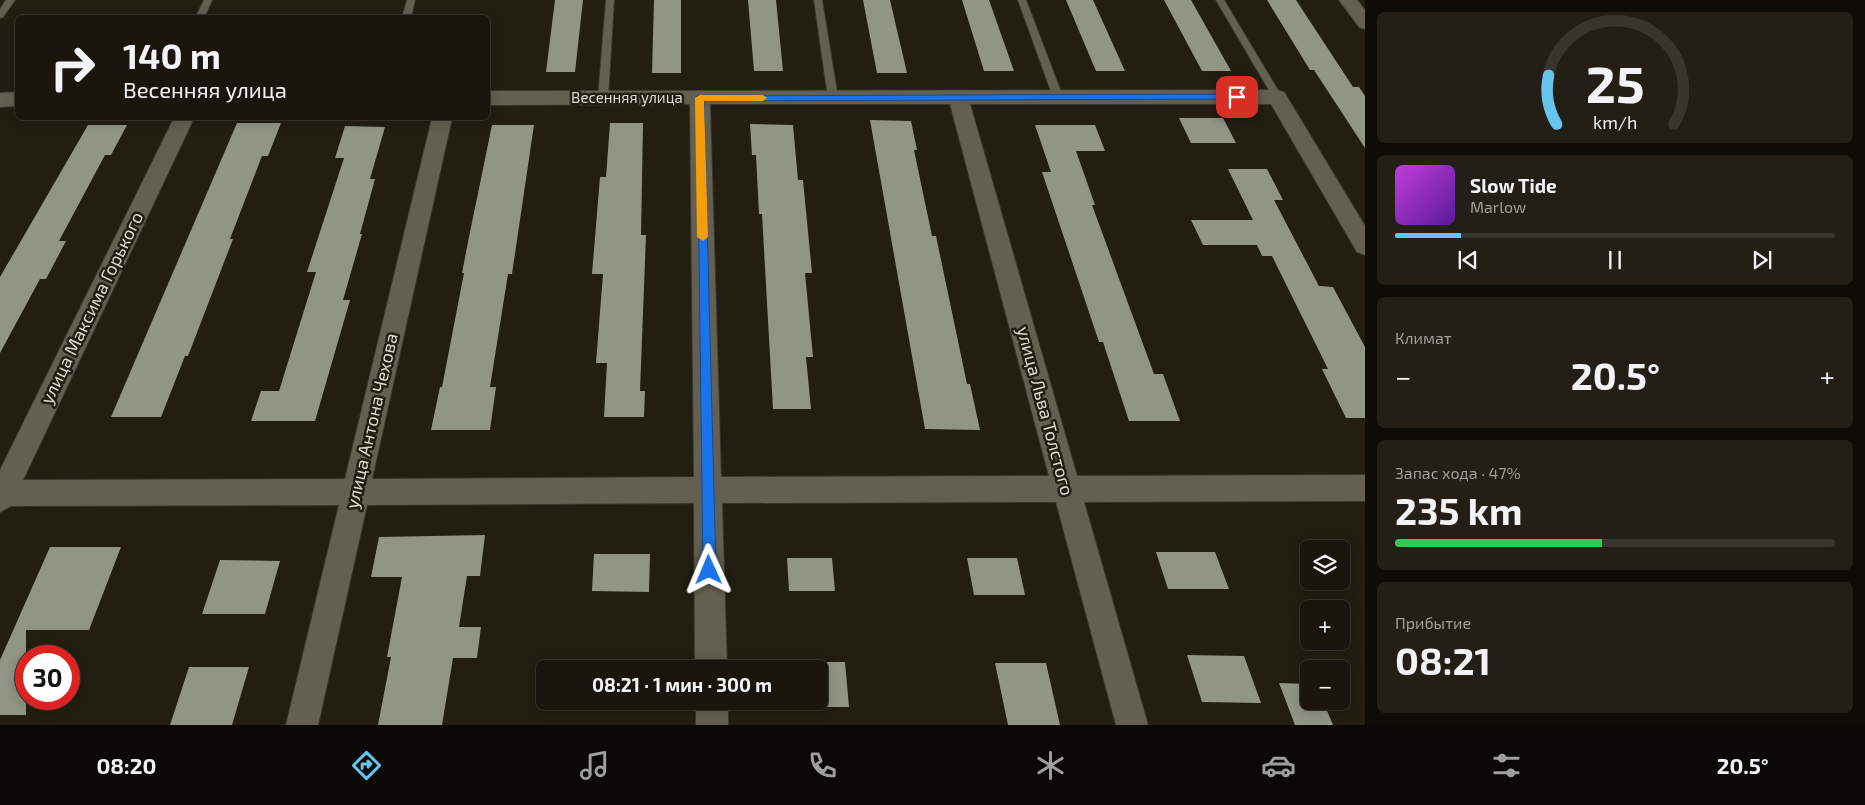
<!DOCTYPE html>
<html lang="ru">
<head>
<meta charset="utf-8">
<style>
	body { margin:0; font-family:"Exo 2",sans-serif; background:#231f16; color:#f1f3f6; height:100vh; display:flex; flex-direction:column; font-size:19px; white-space:nowrap }
	* { box-sizing:border-box; margin:0 }
	p { font-size:16px; color:#9f9f9d }
	.icon { flex:none; width:28px; height:28px; fill:none; stroke:currentColor; stroke-width:2; stroke-linecap:round; stroke-linejoin:round }
	.map { position:relative; flex:1; overflow:hidden }
	.side { display:flex; flex-direction:column; gap:12px; padding:12px; background:#0e0c07; width:500px }
	.side>* { flex:none }
	.hud { position:absolute; left:15px; top:15px; width:475px; height:105px; border-radius:8px; box-shadow:0 2px 12px #0003,0 0 0 1px #38352e; background:#1a160d; color:#f1f3f6; overflow:hidden }
	.buttons { position:absolute; left:1300px; top:540px; display:grid; gap:10px }
	.buttons a { display:grid; place-items:center; width:50px; height:50px; border-radius:8px; background:#1a160d; box-shadow:0 2px 12px #0003,0 0 0 1px #38352e; font-size:25px }
	.speed { position:absolute; left:15px; top:645px; display:flex; gap:10px; font-size:25px; font-weight:700; text-align:center }
	.speed>* { display:grid; place-content:center; width:65px; height:65px; border-radius:50%; background:#1a160d; box-shadow:0 2px 12px #0003,0 0 0 1px #38352e; line-height:1 }
	.speed .limit { border:8px solid #d22; background:#fff; color:#111 }
	.pin { position:absolute; display:grid; place-items:center; width:42px; height:42px; color:#fff; margin:-21px; border-radius:10px; box-shadow:0 2px 8px #0006 }
	.me { position:absolute; width:55px; margin:-28px; rotate:359deg; stroke-linejoin:round; filter:drop-shadow(0 0 4px #0008) }
	.turn { display:flex; align-items:center; gap:18px; height:105px; padding:0 25px; font-size:22px }
	.turn .icon { width:65px; height:65px; stroke-width:2.5 }
	.turn b { display:block; font-size:35px; line-height:42px }
	.big { font-size:38px; font-weight:700; line-height:1.1 }
	.side .tile { flex:1; display:flex; flex-direction:column; justify-content:center; gap:8px; min-width:0; padding:0 18px; border-radius:8px; background:#231f16 }
	.side .dial { align-items:center; gap:0 }
	.dial svg { height:130px; overflow:visible; fill:none; stroke:#38352e; stroke-width:7; stroke-linecap:round; text-anchor:middle }
	.dial text { fill:#f1f3f6; stroke:none }
	.song { display:flex; align-items:center; gap:15px }
	.cover { width:60px; height:60px; border-radius:8px; background:linear-gradient(135deg,hsl(290 70% 55%),hsl(270 70% 35%)) }
	.played { height:5px; border-radius:2px; background:linear-gradient(90deg,#65c5ee 15%,#38352e 15%) }
	.keys { display:flex; justify-content:space-around; direction:ltr }
	.heat { display:flex; justify-content:space-between; align-items:center; font-size:28px; direction:ltr }
	.charge { height:8px; border-radius:4px; background:linear-gradient(90deg,#34c759 47%,#38352e 0) }
	.trip { position:absolute; left:536px; top:660px; width:292px; height:50px; border-radius:8px; background:#1a160d; box-shadow:0 2px 12px #0003,0 0 0 1px #38352e; font-weight:700; line-height:50px; text-align:center }
	.dock { display:flex; height:80px; justify-content:space-around; align-items:center; background:#0a0905; color:#9f9f9d }
	.dock .icon { width:35px; height:35px }
	.dock .on { color:#65c5ee }
	.dock b { font-size:22px; color:#f1f3f6 }
	main { display:flex; flex:1; min-height:0 }
	.map>svg:first-child { display:block }
	.building { fill:#909586 }
	.lines { fill:none; stroke-linecap:round; stroke-linejoin:round }
	.service-casing { stroke:#39372f; stroke-width:2 }
	.minor-casing { stroke:#39372f; stroke-width:2 }
	.service { fill:#646051; fill-rule:evenodd }
	.minor { fill:#646051; fill-rule:evenodd }
	.route { fill:#1a73e8; stroke:#114b97 }
	.slow { fill:#f59e0b }
	.labels { text-anchor:middle; stroke-width:5; stroke-linejoin:round; paint-order:stroke }
	.far-street-label { font-size:15px; fill:#dedcd4; stroke:#221e11 }
	.street-label { font-size:18px; fill:#dedcd4; stroke:#221e11 }
</style>
</head>
<body>
<main>
<div class="map">
<svg width="1365" height="725" viewBox="0 0 1365 725">
	<rect width="100%" height="100%" fill="#221e11"/>
	<path class="building" d="M555,0H583L575,72H546Z
		M654,0H681V73H652Z
		M748,0H776L783,71H754Z
		M863,0H890L907,73H877Z
		M962,0H989L1014,71H984Z
		M1066,0H1093L1125,71H1096Z
		M1164,0H1191L1231,71H1202Z
		M1267,0H1296L1353,87H1359L1365,96V148L1314,70H1310Z
		M1179,118H1223L1236,143H1191Z
		M870,120L911,121L917,150H914L932,236H936L967,384H970L980,430L925,429Z
		M237,123H281L268,156H262L230,239H233L188,356H185L161,417H111Z
		M610,123H643L641,235H646L640,391H645L644,417H604L607,363H596L603,274H592L600,177H606Z
		M750,124L793,125L798,180H803L812,273H805L813,357H806L811,409H773L762,214H759L756,155H752Z
		M88,125H127L111,155H105L59,241H66L46,279H40L0,353V277Z
		M492,125H534L512,274H508L490,387H496L490,430H431L440,387H442L464,273H462L469,237Z
		M1035,125H1095L1105,151H1076L1095,205H1092L1154,374H1163L1180,421H1129L1103,342H1099L1042,172H1051Z
		M345,126L385,127L370,179H375L360,234H362L343,300H350L315,421H251L261,391H279L316,272H307L344,158H335Z
		M1228,169H1267L1283,200H1274L1319,286L1333,287L1365,347V418H1346L1322,369H1328L1272,256H1262L1257,245H1203L1191,220H1253Z
		M485,535L480,576H467L459,627H481L477,658H453L442,725H378L391,657H387L402,577H371L379,537Z
		M50,547H121L89,630H26V715H0V660Z
		M1156,552H1215L1229,589H1168Z
		M594,554H650L649,592L592,591Z
		M787,558H832L835,591H789Z
		M967,558H1017L1025,595H974Z
		M220,560L280,561L265,614H202Z
		M1187,655L1244,656L1261,703L1202,702Z
		M795,662H845L849,707H798V701H820V669H796Z
		M995,663H1046L1060,725H1008Z
		M189,667H249L232,725H170Z
		M1279,683L1309,684V701H1323L1333,725H1295Z"/>
	<g class="lines">
		<g class="service-casing">
			<path id="service" d="M6,0H15L3,17L0,18V9Z
				M204,0H212L204,18H195Z
				M407,0H415L411,18H402Z
				M606,0H614L608,98L603,101L598,98Z
				M814,0H822L838,98L833,101L828,98Z
				M1018,0H1026L1063,97L1061,99L1058,100L1053,97Z
				M1216,0H1224L1282,97L1280,99H1274Z"/>
		</g>
		<g class="minor-casing">
			<path id="minor" d="M1339,0H1357L1365,10V29L1359,27Z
				M1277,90L1284,92L1365,226V255L1357,252L1271,104H970L1077,476L1365,475V501L1084,502L1148,725H1116L1056,502L722,503L727,669H695L694,503L367,505L318,725H286L339,505L11,506L0,512V470L174,118H194L23,480L345,479L432,118H452L372,479L694,477L690,104L488,105V91ZM710,104H950L1049,476L721,477Z
				M18,92V106L0,107V93Z
				M696,701H728V725H696Z"/>
		</g>
		<use href="#service" class="service"/>
		<use href="#minor" class="minor"/>
	</g>
	<path class="route" d="M1237,94L1240,95V99L704,101L716,570L714,574L709,576L704,574L703,570L697,96Z"/>
	<path class="slow" d="M700,95H763L767,98L763,101H704L708,237L703,241L697,237L695,98Z"/>
	<g class="labels">
		<g class="far-street-label">
			<text x="627" y="103">Весенняя улица</text>
		</g>
		<g class="street-label">
			<text transform="translate(92 308) rotate(-64)" y="6">улица Максима Горького</text>
			<text transform="translate(1045 411) rotate(75)" y="6">улица Льва Толстого</text>
			<text transform="translate(372 421) rotate(-77)" y="6">улица Антона Чехова</text>
		</g>
	</g>
</svg>
<div class="buttons">
<a><svg class="icon" aria-label="layers" viewBox="0 0 24 24"><path d="M12 4l9 5-9 5-9-5zM3 14l9 5 9-5"/></svg></a>
<a>+</a>
<a>−</a>
</div>
<div class="speed"><div class="limit">30</div></div>
<div class="pin" style="left:1237px;top:97px;background:#d93025"><svg class="icon" aria-label="arrive" viewBox="0 0 24 24"><path d="M6 21V4h12l-3 4 3 4H6"/></svg></div>
<svg class="me" style="left:709px;top:570px" viewBox="-20 -20 40 40"><path d="M0-17L14 15 0 8-14 15z" fill="#1a73e8" stroke="#fff" stroke-width="4"/></svg>
<div class="trip">08:21 · 1 мин · 300 m</div>
<div class="hud">
<div class="turn"><svg class="icon" aria-label="right" viewBox="0 0 24 24"><path d="M7 20v-9h11M14 6l5 5-5 5"/></svg><div><b>140 m</b>Весенняя улица</div></div>
</div>
</div>
<section class="side">
<div class="tile dial"><svg viewBox="0 0 100 80">
<path d="M14 69A42 42 0 1 1 86 69"/>
<path d="M14 69A42 42 0 0 1 9 39" stroke="#65c5ee"/>
<text x="50" y="56" font-size="32" font-weight="700">25</text>
<text x="50" y="72" font-size="11">km/h</text>
</svg></div>
<div class="tile">
<div class="song"><i class="cover"></i><div><b>Slow Tide</b><p>Marlow</p></div></div>
<div class="played"></div>
<div class="keys"><svg class="icon" aria-label="previous" viewBox="0 0 24 24"><path d="M18 5L8 12l10 7zM5 5v14"/></svg><svg class="icon" aria-label="pause" viewBox="0 0 24 24"><path d="M8 5v14M16 5v14"/></svg><svg class="icon" aria-label="next" viewBox="0 0 24 24"><path d="M6 5l10 7-10 7zM19 5v14"/></svg></div>
</div>
<div class="tile"><p>Климат</p>
<div class="heat"><a>−</a><b class="big">20.5°</b><a>+</a></div>
</div>
<div class="tile"><p>Запас хода · 47%</p><b class="big">235 km</b><div class="charge"></div></div>
<div class="tile"><p>Прибытие</p><b class="big">08:21</b></div>
</section>
</main>
<nav class="dock">
<b>08:20</b>
<svg class="icon on" aria-label="directions" viewBox="0 0 24 24"><path d="M12 3l9 9-9 9-9-9zM9 14v-3h6M13 9l2 2-2 2"/></svg>
<svg class="icon" aria-label="music" viewBox="0 0 24 24"><path d="M9 18V5l10-2v13"/><circle cx="6" cy="18" r="3"/><circle cx="16" cy="16" r="3"/></svg>
<svg class="icon" aria-label="phone" viewBox="0 0 24 24"><path d="M5 4h4l2 5-3 2q2 4 5 5l2-3 5 2v4C11 20 4 13 5 4z"/></svg>
<svg class="icon" aria-label="climate" viewBox="0 0 24 24"><path d="M12 3v18M4 7l16 10M4 17L20 7"/></svg>
<svg class="icon" aria-label="car" viewBox="0 0 24 24"><path d="M5 17H2v-5l4-1 3-4h7l3 4 3 1v5h-3M9 17h6M6 11h13"/><circle cx="7" cy="17" r="2"/><circle cx="17" cy="17" r="2"/></svg>
<svg class="icon" aria-label="filters" viewBox="0 0 24 24"><path d="M4 7h16M4 17h16"/><circle cx="9" cy="7" r="2"/><circle cx="15" cy="17" r="2"/></svg>
<b>20.5°</b>
</nav>
</body>
</html>
